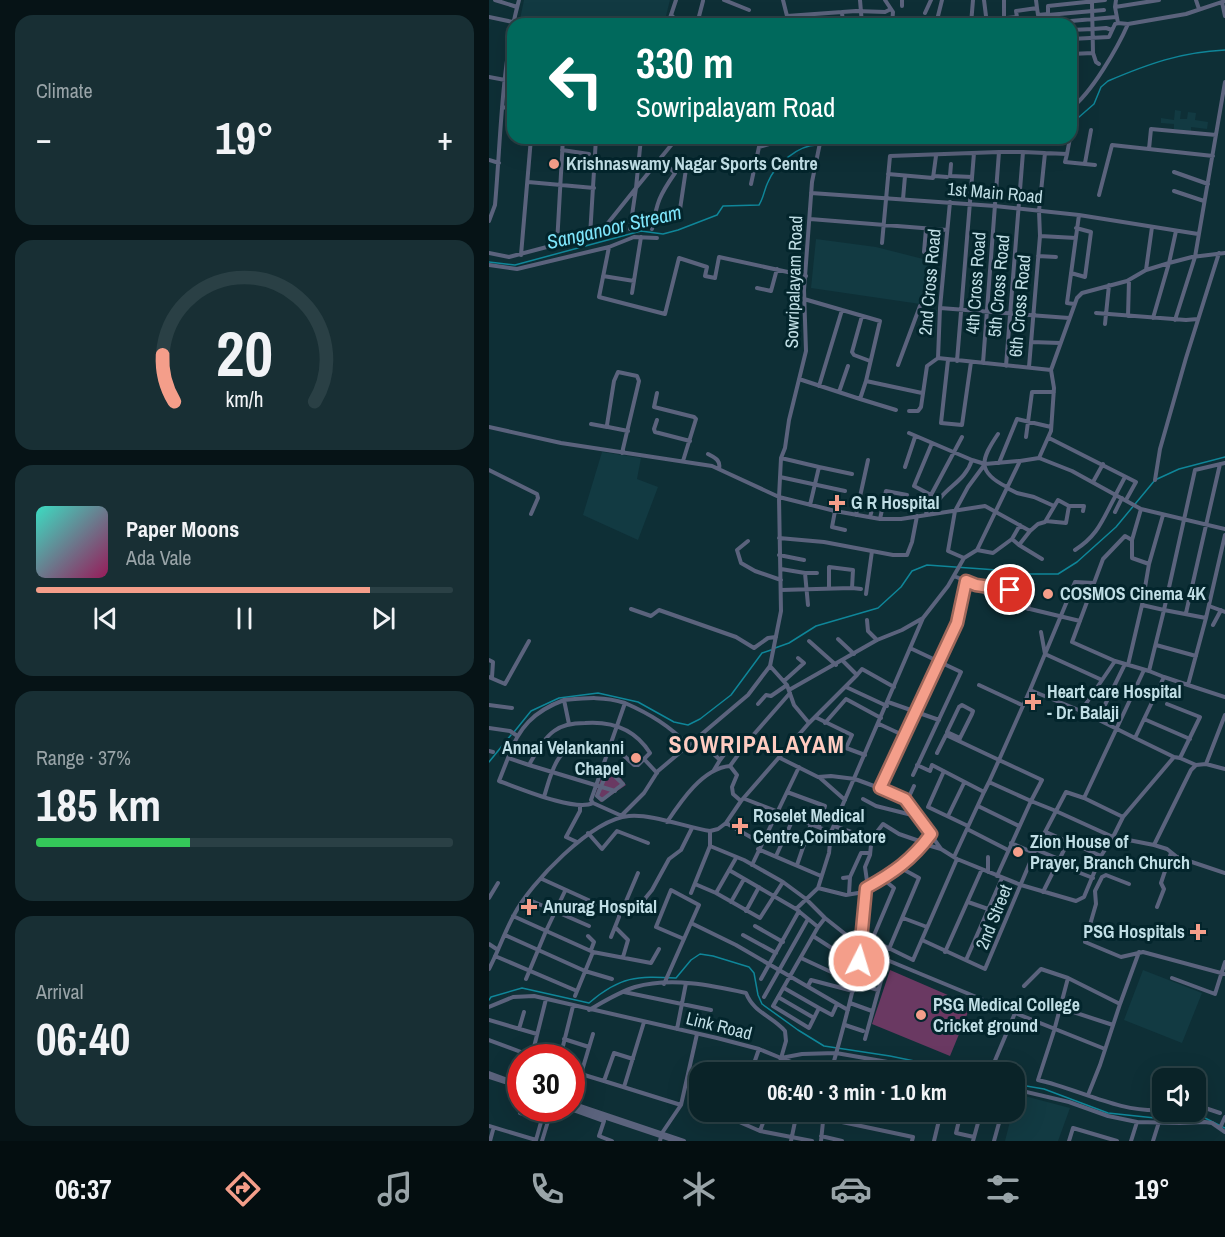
<!DOCTYPE html>
<html lang="en">
<head>
<meta charset="utf-8">
<style>
	body { margin:0; font-family:"Archivo Narrow",sans-serif; background:#182f34; color:#f1f3f6; height:100vh; display:flex; flex-direction:column; font-size:22px; white-space:nowrap }
	* { box-sizing:border-box; margin:0 }
	p { font-size:20px; color:#99a4a8 }
	.icon { flex:none; width:33px; height:33px; fill:none; stroke:currentColor; stroke-width:2; stroke-linecap:round; stroke-linejoin:round }
	.map { position:relative; flex:1; overflow:hidden }
	.details { display:flex; flex-direction:column; gap:15px; padding:15px; background:#061316; width:489px }
	.details>* { flex:none }
	.hud { position:absolute; left:18px; top:18px; width:570px; height:126px; border-radius:18px; box-shadow:0 6px 24px #0002,0 0 0 2px #2a4045; background:#00695c; color:#fff; overflow:hidden }
	.fabs { position:absolute; left:663px; top:1068px; display:grid; gap:12px }
	.fabs a { display:grid; place-items:center; width:54px; height:54px; border-radius:12px; background:#0a2328; box-shadow:0 6px 24px #0002,0 0 0 2px #2a4045; font-size:30px }
	.speed { position:absolute; left:18px; top:1044px; display:flex; gap:12px; font-size:30px; font-weight:700; text-align:center }
	.speed>* { display:grid; place-content:center; width:78px; height:78px; border-radius:50%; background:#0a2328; box-shadow:0 6px 24px #0002,0 0 0 2px #2a4045; line-height:1 }
	.speed .limit { border:9px solid #d22; background:#fff; color:#111 }
	.pin { position:absolute; display:grid; place-items:center; width:51px; height:51px; color:#fff; margin:-26px; border:3px solid #fff; border-radius:50%; box-shadow:0 2px 6px #0007 }
	.me { position:absolute; width:66px; margin:-33px; rotate:5deg; stroke-linejoin:round; filter:drop-shadow(0 0 4px #0008) }
	.turn { display:flex; align-items:center; gap:21px; height:126px; padding:0 30px; font-size:27px }
	.turn .icon { width:78px; height:78px; stroke-width:2.5 }
	.turn b { display:block; font-size:42px; line-height:51px }
	.big { font-size:45px; font-weight:700; line-height:1.1 }
	.details .widget { flex:1; display:flex; flex-direction:column; justify-content:center; gap:9px; min-width:0; padding:0 21px; border-radius:18px; background:#182f34 }
	.details .dial { align-items:center; gap:0 }
	.dial svg { height:156px; overflow:visible; fill:none; stroke:#2a4045; stroke-width:7; stroke-linecap:round; text-anchor:middle }
	.dial text { fill:#f1f3f6; stroke:none }
	.song { display:flex; align-items:center; gap:18px }
	.cover { width:72px; height:72px; border-radius:9px; background:linear-gradient(135deg,hsl(170 70% 55%),hsl(330 70% 35%)) }
	.played { height:6px; border-radius:3px; background:linear-gradient(90deg,#f49e8a 80%,#2a4045 80%) }
	.keys { display:flex; justify-content:space-around; direction:ltr }
	.heat { display:flex; justify-content:space-between; align-items:center; font-size:33px; direction:ltr }
	.charge { height:9px; border-radius:4px; background:linear-gradient(90deg,#34c759 37%,#2a4045 0) }
	.trip { position:absolute; left:200px; top:1062px; width:336px; height:60px; border-radius:18px; background:#0a2328; box-shadow:0 6px 24px #0002,0 0 0 2px #2a4045; font-weight:700; line-height:60px; text-align:center }
	.menu { display:flex; height:96px; justify-content:space-around; align-items:center; background:#040e10; color:#99a4a8 }
	.menu .icon { width:42px; height:42px }
	.menu .on { color:#f49e8a }
	.menu b { font-size:27px; color:#f1f3f6 }
	main { display:flex; flex:1; min-height:0 }
	.map>svg:first-child { display:block }
	.built { fill:#123a42 }
	.green { fill:#6a3962 }
	.lines { fill:none; stroke-linecap:round; stroke-linejoin:round }
	.stream { stroke:#0f8699; stroke-width:1.5 }
	.minor { stroke:#5b637d; stroke-width:4 }
	.route-casing { stroke:#9f675a; stroke-width:15 }
	.route { stroke:#f49e8a; stroke-width:10 }
	.poi-dot { fill:#f49e8a; stroke:#03252c; stroke-width:2 }
	.labels { text-anchor:middle; stroke-width:6; stroke-linejoin:round; paint-order:stroke }
	.poi-label { font-size:18px; font-weight:bold; fill:#c0dee5; stroke:#03252c; text-anchor:start }
	.street-label { font-size:18px; fill:#c0dee5; stroke:#03252c }
	.water-label { font-size:20px; font-style:italic; fill:#7ee6fc; stroke:#03252c }
	.district-label { font-size:24px; font-weight:bold; letter-spacing:1.5px; fill:#ffccc1; stroke:#03252c }
</style>
</head>
<body>
<main>
<section class="details">
<div class="widget"><p>Climate</p>
<div class="heat"><a>−</a><b class="big">19°</b><a>+</a></div>
</div>
<div class="widget dial"><svg viewBox="0 0 100 80">
<path d="M14 69A42 42 0 1 1 86 69"/>
<path d="M14 69A42 42 0 0 1 8 45" stroke="#f49e8a"/>
<text x="50" y="56" font-size="32" font-weight="700">20</text>
<text x="50" y="72" font-size="11">km/h</text>
</svg></div>
<div class="widget">
<div class="song"><i class="cover"></i><div><b>Paper Moons</b><p>Ada Vale</p></div></div>
<div class="played"></div>
<div class="keys"><svg class="icon" aria-label="previous" viewBox="0 0 24 24"><path d="M18 5L8 12l10 7zM5 5v14"/></svg><svg class="icon" aria-label="pause" viewBox="0 0 24 24"><path d="M8 5v14M16 5v14"/></svg><svg class="icon" aria-label="next" viewBox="0 0 24 24"><path d="M6 5l10 7-10 7zM19 5v14"/></svg></div>
</div>
<div class="widget"><p>Range · 37%</p><b class="big">185 km</b><div class="charge"></div></div>
<div class="widget"><p>Arrival</p><b class="big">06:40</b></div>
</section>
<div class="map">
<svg width="736" height="1141" viewBox="0 0 736 1141">
	<rect width="100%" height="100%" fill="#0e2f36"/>
	<path class="built" d="M35,0H181L175,24H30Z
		M686,110L692,111L691,119H698L699,112L707,113L706,120L719,122L718,129L702,127V131L685,129V124L672,123V118L685,120Z
		M327,239L387,247L442,261L438,305L322,288Z
		M436,309L448,310L446,333L433,331Z
		M113,452L152,458L148,479L169,487L149,540L94,515Z
		M654,970L713,993L693,1043L635,1020Z
		M528,1094L581,1108L569,1141H516Z"/>
	<path class="green" d="M117,764L124,768L137,785L112,802L106,796Z
		M401,970L482,1005L461,1056L383,1024Z"/>
	<g class="lines">
		<path class="stream" d="M582,124L605,104L612,87L619,81C659,64 692,52 736,50
			M528,138L537,140L554,138
			M333,145L456,144L472,138
			M0,262L26,265L152,231L174,234L189,230L228,215L234,206L270,205C275,197 275,190 279,182C286,165 309,145 328,145
			M286,648L300,643L327,626L389,608L412,587L423,571L438,565L508,570L525,574H569L588,562L627,527L666,480L690,469L736,457
			M25,732L42,711L70,698L109,693L149,702L185,722L199,725L211,719L242,695L273,653L282,650
			M0,762L22,735
			M0,1000L2,997L33,988L100,1003C131,976 148,976 187,978L202,960L211,954L224,956L260,967L265,973L269,995L273,1004L309,1030L335,1046L401,1056L479,1072
			M525,1084L555,1089L619,1113L685,1120L705,1115L714,1117L736,1128"/>
		<path class="minor" d="M6,0L28,7
			M235,0L260,10
			M294,0L298,16L302,24
			M371,0L373,24
			M413,0V6
			M495,0L498,24
			M515,0V19
			M547,0L548,8
			M627,0L626,7L629,23L639,24
			M707,0L710,9
			M733,2L736,16
			M626,7L670,0
			M402,9L404,12L403,24
			M353,12L354,24
			M436,13L442,0
			M182,15L191,24
			M559,15L615,10
			M298,16L367,11L396,12L402,9L396,0
			M320,16L335,24
			M0,17L24,22
			M498,20L528,17L527,11L548,8L549,15L559,14V6L616,0
			M448,21L466,24
			M559,23L627,17
			M179,24L187,0
			M208,24L214,1
			M274,24L278,19L283,24
			M447,24L453,0
			M482,24L484,0
			M604,29L617,28L623,30
			M582,30L604,29
			M582,39L620,37L626,24L629,23
			M604,53L607,62L610,64
			M582,54L604,53L603,3
			M582,65L583,88
			M0,77L16,80
			M13,107L24,109
			M582,108C602,94 629,47 639,24L697,14L736,1
			M139,138L151,142
			M353,138L367,140L398,138
			M660,149L662,129L727,135
			M73,150L100,154
			M578,154L581,138
			M0,160L10,163
			M596,163L602,130
			M462,164L461,176L483,177
			M185,171L192,167L197,169L190,216
			M685,172L719,184
			M399,174L444,178L447,156
			M446,176L458,177
			M39,182L105,188
			M262,184L270,147L300,138
			M685,191L715,201
			M322,193L506,206L590,215L709,234
			M610,195L623,145L724,156
			M414,199L416,176
			M461,202L451,308L449,358L562,370
			M321,219L458,230
			M0,221L6,205C12,137 12,66 30,0
			M141,229L147,188L188,138
			M163,229C168,202 170,196 186,173L171,159
			M101,236L107,138
			M551,236L587,238
			M393,243L401,156L510,152
			M68,244L74,138
			M120,247L110,297L176,314L190,258L218,267L216,276L226,278L230,257L317,276
			M435,252L437,229
			M0,253L20,257L111,233L147,188L152,138
			M32,255L42,138
			M549,256L567,257
			M0,265L28,269L120,247L145,237L168,238
			M657,270L663,227
			M582,273L596,277L602,232L587,228
			M114,276L145,281
			M268,288L282,291L288,269
			M143,293L152,237
			M315,299L391,321L377,381
			M585,304L578,303L590,215
			M451,308L580,318
			M607,313L697,320L709,319
			M373,316L363,352L365,355L381,361
			M639,316L640,280
			M664,318L680,263L687,231
			M686,320L706,257L736,82
			M616,324L620,285
			M542,342L571,343
			M459,360L452,423L473,425L482,362
			M468,361L485,153
			M494,363L510,152H534
			M409,365L431,306
			M517,366L534,152L578,154L576,162L606,165
			M540,367L551,236L550,211L556,153
			M310,379L371,399
			M330,386L353,310
			M350,392L359,366
			M168,393L165,407L205,417L207,419L194,461
			M407,410L371,399L377,381L433,393
			M420,411H429L432,407L438,366L449,358
			M168,420L165,429L166,432L201,441
			M102,424L118,427
			M0,427L72,443L223,466L290,497L346,511L391,519H412L496,506L541,531L530,545L523,539L504,553L488,550
			M420,433L483,460L496,464L530,461
			M509,434C492,459 487,472 518,487
			M537,437L543,392H565
			M560,438L647,482L637,500
			M133,453L150,381L148,376L129,372L125,381L118,425L119,427L139,431
			M219,454C226,458 232,460 230,469
			M292,458L330,467L321,505
			M550,458L583,471L652,509
			M510,463L528,419L562,427
			M736,463L706,470L675,610L717,618L736,535
			M330,467L363,474
			M416,467L426,437
			M0,470L48,494L49,498L42,514
			M291,477L356,491
			M666,480L671,449L697,358L730,253
			M604,482L614,464
			M518,488L528,493L545,497L565,506
			M627,494L636,477
			M442,495L425,486L443,443
			M346,511L343,527L356,530
			M626,512L633,498
			M443,513C452,487 475,485 483,460
			M437,514L442,495L473,437
			M367,515L379,460
			M381,517L386,499
			M391,519L397,491L418,495
			M557,521L577,523L580,506
			M541,531L549,524L556,522L569,500L580,506H595L594,511
			M290,538L335,542L404,555H418L423,542L428,516
			M523,539L531,525
			M259,541L248,550L252,563L266,571L292,580
			M530,545L553,559
			M586,550C610,535 614,518 627,495
			M290,555L315,560
			M475,558L459,551L466,511L479,487L496,464
			M660,564L674,515
			M292,569L316,573
			M465,576L487,585L502,598L516,603L591,621
			M605,583L586,582L556,654L613,680
			M487,585L539,594L541,596L539,609
			M363,588L372,589
			M292,590L363,588L364,570L340,567V588
			M377,594L383,551
			M319,605L316,573H328
			M720,606L736,612
			M142,609L162,616L170,610L247,637L265,648L279,638L287,637
			M697,613L731,464
			M378,620L379,631L388,640
			M724,625L732,610
			M349,639L365,654
			M320,641L347,665
			M667,645L707,656
			M421,648L472,672L424,775
			M0,660L4,662L3,677
			M626,661L583,642L614,559L636,536L643,540
			M639,665L653,605
			M368,675L373,669L405,687
			M0,677L16,684L40,641
			M675,677L699,685L717,618
			M295,681L315,663L309,658
			M490,685L533,705
			M699,685L736,697
			M357,687L398,706
			M300,690L388,640L413,630L434,618
			M541,690L556,654L552,632
			M75,700C97,698 115,696 136,703
			M399,702L450,720
			M269,704L277,695L282,696L298,685
			M678,704L711,717L691,758
			M0,705L23,708
			M326,717L363,735L357,748L376,755
			M609,719L636,664
			M655,719L701,739
			M320,723L368,675L354,661
			M336,723L357,699L392,718
			M390,724L416,736
			M0,728L21,731L27,735
			M646,738L592,711L626,661L660,671
			M209,739L231,760L225,770
			M470,741L471,738L483,714L484,711L473,705L470,707L458,732L471,738
			M0,751L4,752
			M448,753L457,735L510,760L541,690L592,711
			M19,758L10,781C30,788 86,812 104,803
			M291,758L329,777L342,776L366,779L412,796L418,801L452,849L468,859L532,885L587,901L595,897L612,856L624,837L665,845L702,770L707,765L717,764L736,769
			M155,759L168,773
			M231,760L240,748
			M717,764L736,715
			M40,765L19,758C29,728 45,711 75,700L80,724
			M428,765L441,771L443,765L495,792L465,857
			M707,765L691,758L685,757L646,738L675,677L660,671L675,610L653,605L660,564L643,558V540L652,509L736,529
			M241,766L248,775L243,787L244,794L252,801
			M119,770L134,784L113,800L108,796Z
			M455,771L439,807L479,826
			M330,777L356,800
			M391,788L468,623L477,581
			M298,792L336,806L330,826
			M495,792L500,782L542,801L508,876
			M55,797C63,771 67,744 100,744C105,744 113,743 119,745C128,747 138,759 145,765H149L161,753C146,729 124,721 96,723C85,723 74,724 65,731C54,739 47,753 40,765L126,791
			M595,798L655,670
			M256,799L342,832
			M374,799L387,806L427,816
			M418,801L425,786
			M489,806L530,826
			M133,816L104,803L102,800L136,703C161,714 181,726 200,746
			M459,816L475,783
			M131,817L155,793L169,771L259,695L281,666
			M634,817L685,757
			M178,822C192,801 214,768 241,766L259,741L301,693
			M237,823L272,843
			M345,826L368,834L384,837
			M478,829L519,850
			M221,831V846L255,860L294,882L317,899L336,918L370,945
			M557,832L612,856
			M99,833L113,849L128,831L159,843
			M88,842L77,837L91,811V806
			M522,843L545,853
			M435,844L452,849
			M665,845L678,849L688,857L736,873
			M269,849L332,876
			M548,850L570,859
			M287,856L305,817
			M499,857V872
			M247,858L227,893L271,918L294,882
			M568,864L604,878
			M263,865L310,767
			M308,865L322,824
			M240,870L307,909
			M354,878L361,877
			M53,879L130,914
			M394,879L405,888L383,940L424,960L468,859
			M206,884L227,893
			M640,884L617,875L613,877L606,891L607,904L596,942L632,957L654,952L736,974
			M329,888L340,853L342,832L434,618L459,586L475,558L488,550L531,461L550,458L562,431L565,388L562,370L588,298L593,293L638,281L657,270L680,263L703,257L736,253
			M377,888C405,872 422,860 442,835
			M554,892L579,842
			M202,893L221,846
			M360,894L361,877L372,853H381
			M0,898L9,883
			M36,898L100,926
			M242,902L255,879
			M479,902L499,909
			M668,907L675,889L672,883L682,853
			M257,911L270,887
			M153,913L154,901L163,890L180,859L192,850L203,828
			M24,916L104,952L162,963L170,949
			M336,918L329,927L284,1006L320,1028L330,1008L343,1015L348,1004
			M414,918L438,927
			M202,923L247,945L359,1010
			M266,926L294,942
			M126,927L139,940L134,957
			M329,927L307,909L329,888L357,895L375,892
			M16,935L96,971L123,979
			M254,935L287,953
			M99,936L105,942L102,950
			M324,936L369,965
			M122,937L130,917V914L132,913L149,873
			M433,940L496,969L545,853L577,792L595,798L634,817L624,837L569,812L567,811L542,801L553,780L510,760L500,782
			M0,944L9,950
			M400,949L430,878L410,867
			M456,952L493,869
			M650,952L631,1004L579,978L565,1031L549,1080C590,1089 630,1113 674,1110
			M6,956L88,991
			M312,958L366,983L389,990
			M477,960L513,878
			M370,961L395,970L376,1039
			M0,969C9,952 15,933 25,915C41,883 103,819 140,816C164,814 196,827 221,831L229,829L237,823L252,801L320,723L305,705L298,685L281,666L292,611L290,497L292,458L296,448L300,420L317,351L315,290L323,182L332,138
			M395,970L398,960L526,1013
			M683,978L726,994L736,962
			M37,979L57,931L76,891
			M272,979L310,911
			M175,984L210,905L182,890L167,927L195,939
			M319,986L322,980L364,991
			M535,986L552,969L579,978
			M295,988L330,1008
			M135,992L222,1010
			M86,996L104,952
			M275,997L319,919
			M289,997L325,1018
			M361,1003L383,1011
			M0,1007L24,997L45,996L228,1038L270,1049L292,1058L313,1054L347,1053L456,1072
			M572,1008L624,1025
			M100,1010C114,1002 130,992 146,987C182,977 222,985 257,993C265,1013 283,1016 296,1031L297,1041L288,1072
			M0,1020L48,1034
			M356,1025L374,1031
			M30,1029L35,1012
			M188,1029L197,983
			M75,1039L100,1047
			M0,1040L48,1058
			M43,1055L57,999
			M71,1058L84,1006
			M292,1058L329,1072
			M502,1070L526,1013L616,1049
			M82,1071L92,1074L104,1034
			M262,1072L270,1049
			M342,1072C358,1013 377,954 375,892L378,881L376,867L381,855L382,845L384,837L394,824L410,834L436,843
			M402,1072L404,1063
			M0,1073L32,1085
			M92,1074L115,1081L125,1053L144,1059
			M0,1077L16,1082
			M115,1081L192,1105
			M135,1087L155,1022
			M525,1089L580,1102L619,1116L648,1122L691,1123L716,1122L723,1123L736,1132
			M599,1095L611,1065L631,1004
			M82,1103L195,1141
			M82,1106L186,1141
			M79,1108L115,1121L110,1136L123,1141
			M706,1108L713,1107L731,1113
			M249,1112L247,1118L248,1121L271,1131L278,1112
			M281,1112L334,1122
			M389,1112L427,1120L429,1112
			M472,1112L467,1133L485,1137
			M31,1113L53,1120
			M490,1117L510,1122
			M334,1118L424,1137L423,1141
			M0,1126L47,1140
			M731,1128L736,1117
			M271,1131L323,1141
			M332,1136L353,1141
			M47,1140L56,1108
			M1,1141L4,1130
			M53,1141L63,1108
			M171,1141L173,1133L192,1105L208,1034
			M302,1141L308,1112
			M332,1141L335,1112
			M445,1141L452,1112
			M484,1141L492,1112
			M505,1141L513,1112
			M580,1141L584,1128L628,1141
			M642,1141L648,1122
			M664,1141L670,1122"/>
	</g>
	<g class="lines">
		<g class="route-casing">
			<path id="route" d="M370,961L377,888C404,873 423,860 442,834L416,799L391,788L468,623L477,581L487,585L521,590"/>
		</g>
		<use href="#route" class="route"/>
	</g>
	<g class="poi-dot">
		<circle cx="65" cy="164" r="6"/>
		<path d="M345 494h6v6h6v6h-6v6h-6v-6h-6v-6h6z"/>
		<circle cx="559" cy="594" r="6"/>
		<path d="M541 693h6v6h6v6h-6v6h-6v-6h-6v-6h6z"/>
		<circle cx="147" cy="758" r="6"/>
		<path d="M248 817h6v6h6v6h-6v6h-6v-6h-6v-6h6z"/>
		<circle cx="529" cy="852" r="6"/>
		<path d="M37 898h6v6h6v6h-6v6h-6v-6h-6v-6h6z"/>
		<path d="M706 923h6v6h6v6h-6v6h-6v-6h-6v-6h6z"/>
		<circle cx="432" cy="1015" r="6"/>
	</g>
	<g class="labels">
		<g class="poi-label">
			<text x="77" y="170">Krishnaswamy Nagar Sports Centre</text>
			<text x="362" y="509">G R Hospital</text>
			<text x="571" y="600">COSMOS Cinema 4K</text>
			<text x="558" y="698">Heart care Hospital<tspan x="558" dy="21">- Dr. Balaji</tspan></text>
			<text x="135" y="754" text-anchor="end">Annai Velankanni<tspan x="135" dy="21">Chapel</tspan></text>
			<text x="264" y="822">Roselet Medical<tspan x="264" dy="21">Centre,Coimbatore</tspan></text>
			<text x="541" y="848">Zion House of<tspan x="541" dy="21">Prayer, Branch Church</tspan></text>
			<text x="54" y="913">Anurag Hospital</text>
			<text x="696" y="938" text-anchor="end">PSG Hospitals</text>
			<text x="444" y="1011">PSG Medical College<tspan x="444" dy="21">Cricket ground</tspan></text>
		</g>
		<g class="street-label">
			<text transform="translate(506 193) rotate(5)" y="6">1st Main Road</text>
			<text transform="translate(305 282) rotate(-88)" y="6">Sowripalayam Road</text>
			<text transform="translate(441 282) rotate(-85)" y="6">2nd Cross Road</text>
			<text transform="translate(487 283) rotate(-86)" y="6">4th Cross Road</text>
			<text transform="translate(510 286) rotate(-85)" y="6">5th Cross Road</text>
			<text transform="translate(531 306) rotate(-85)" y="6">6th Cross Road</text>
			<text transform="translate(505 917) rotate(-68)" y="6">2nd Street</text>
			<text transform="translate(230 1026) rotate(14)" y="6">Link Road</text>
		</g>
		<g class="water-label">
			<text transform="translate(125 227) rotate(-13)" y="7">Sanganoor Stream</text>
		</g>
		<g class="district-label">
			<text x="268" y="753">SOWRIPALAYAM</text>
		</g>
	</g>
</svg>
<div class="fabs">
<a><svg class="icon" aria-label="sound" viewBox="0 0 24 24"><path d="M4 9h4l5-4v14l-5-4H4zM17 9q2 3 0 6"/></svg></a>
</div>
<div class="speed"><div class="limit">30</div></div>
<div class="pin" style="left:521px;top:590px;background:#d93025"><svg class="icon" aria-label="arrive" viewBox="0 0 24 24"><path d="M6 21V4h12l-3 4 3 4H6"/></svg></div>
<svg class="me" style="left:370px;top:961px" viewBox="-20 -20 40 40"><circle r="17" fill="#f49e8a" stroke="#fff" stroke-width="3"/><path d="M0-11L8 9 0 5-8 9z" fill="#fff"/></svg>
<div class="trip">06:40 · 3 min · 1.0 km</div>
<div class="hud">
<div class="turn"><svg class="icon" aria-label="left" viewBox="0 0 24 24"><path d="M17 20v-9H6M10 6l-5 5 5 5"/></svg><div><b>330 m</b>Sowripalayam Road</div></div>
</div>
</div>
</main>
<nav class="menu">
<b>06:37</b>
<svg class="icon on" aria-label="directions" viewBox="0 0 24 24"><path d="M12 3l9 9-9 9-9-9zM9 14v-3h6M13 9l2 2-2 2"/></svg>
<svg class="icon" aria-label="music" viewBox="0 0 24 24"><path d="M9 18V5l10-2v13"/><circle cx="6" cy="18" r="3"/><circle cx="16" cy="16" r="3"/></svg>
<svg class="icon" aria-label="phone" viewBox="0 0 24 24"><path d="M5 4h4l2 5-3 2q2 4 5 5l2-3 5 2v4C11 20 4 13 5 4z"/></svg>
<svg class="icon" aria-label="climate" viewBox="0 0 24 24"><path d="M12 3v18M4 7l16 10M4 17L20 7"/></svg>
<svg class="icon" aria-label="car" viewBox="0 0 24 24"><path d="M5 17H2v-5l4-1 3-4h7l3 4 3 1v5h-3M9 17h6M6 11h13"/><circle cx="7" cy="17" r="2"/><circle cx="17" cy="17" r="2"/></svg>
<svg class="icon" aria-label="filters" viewBox="0 0 24 24"><path d="M4 7h16M4 17h16"/><circle cx="9" cy="7" r="2"/><circle cx="15" cy="17" r="2"/></svg>
<b>19°</b>
</nav>
</body>
</html>
